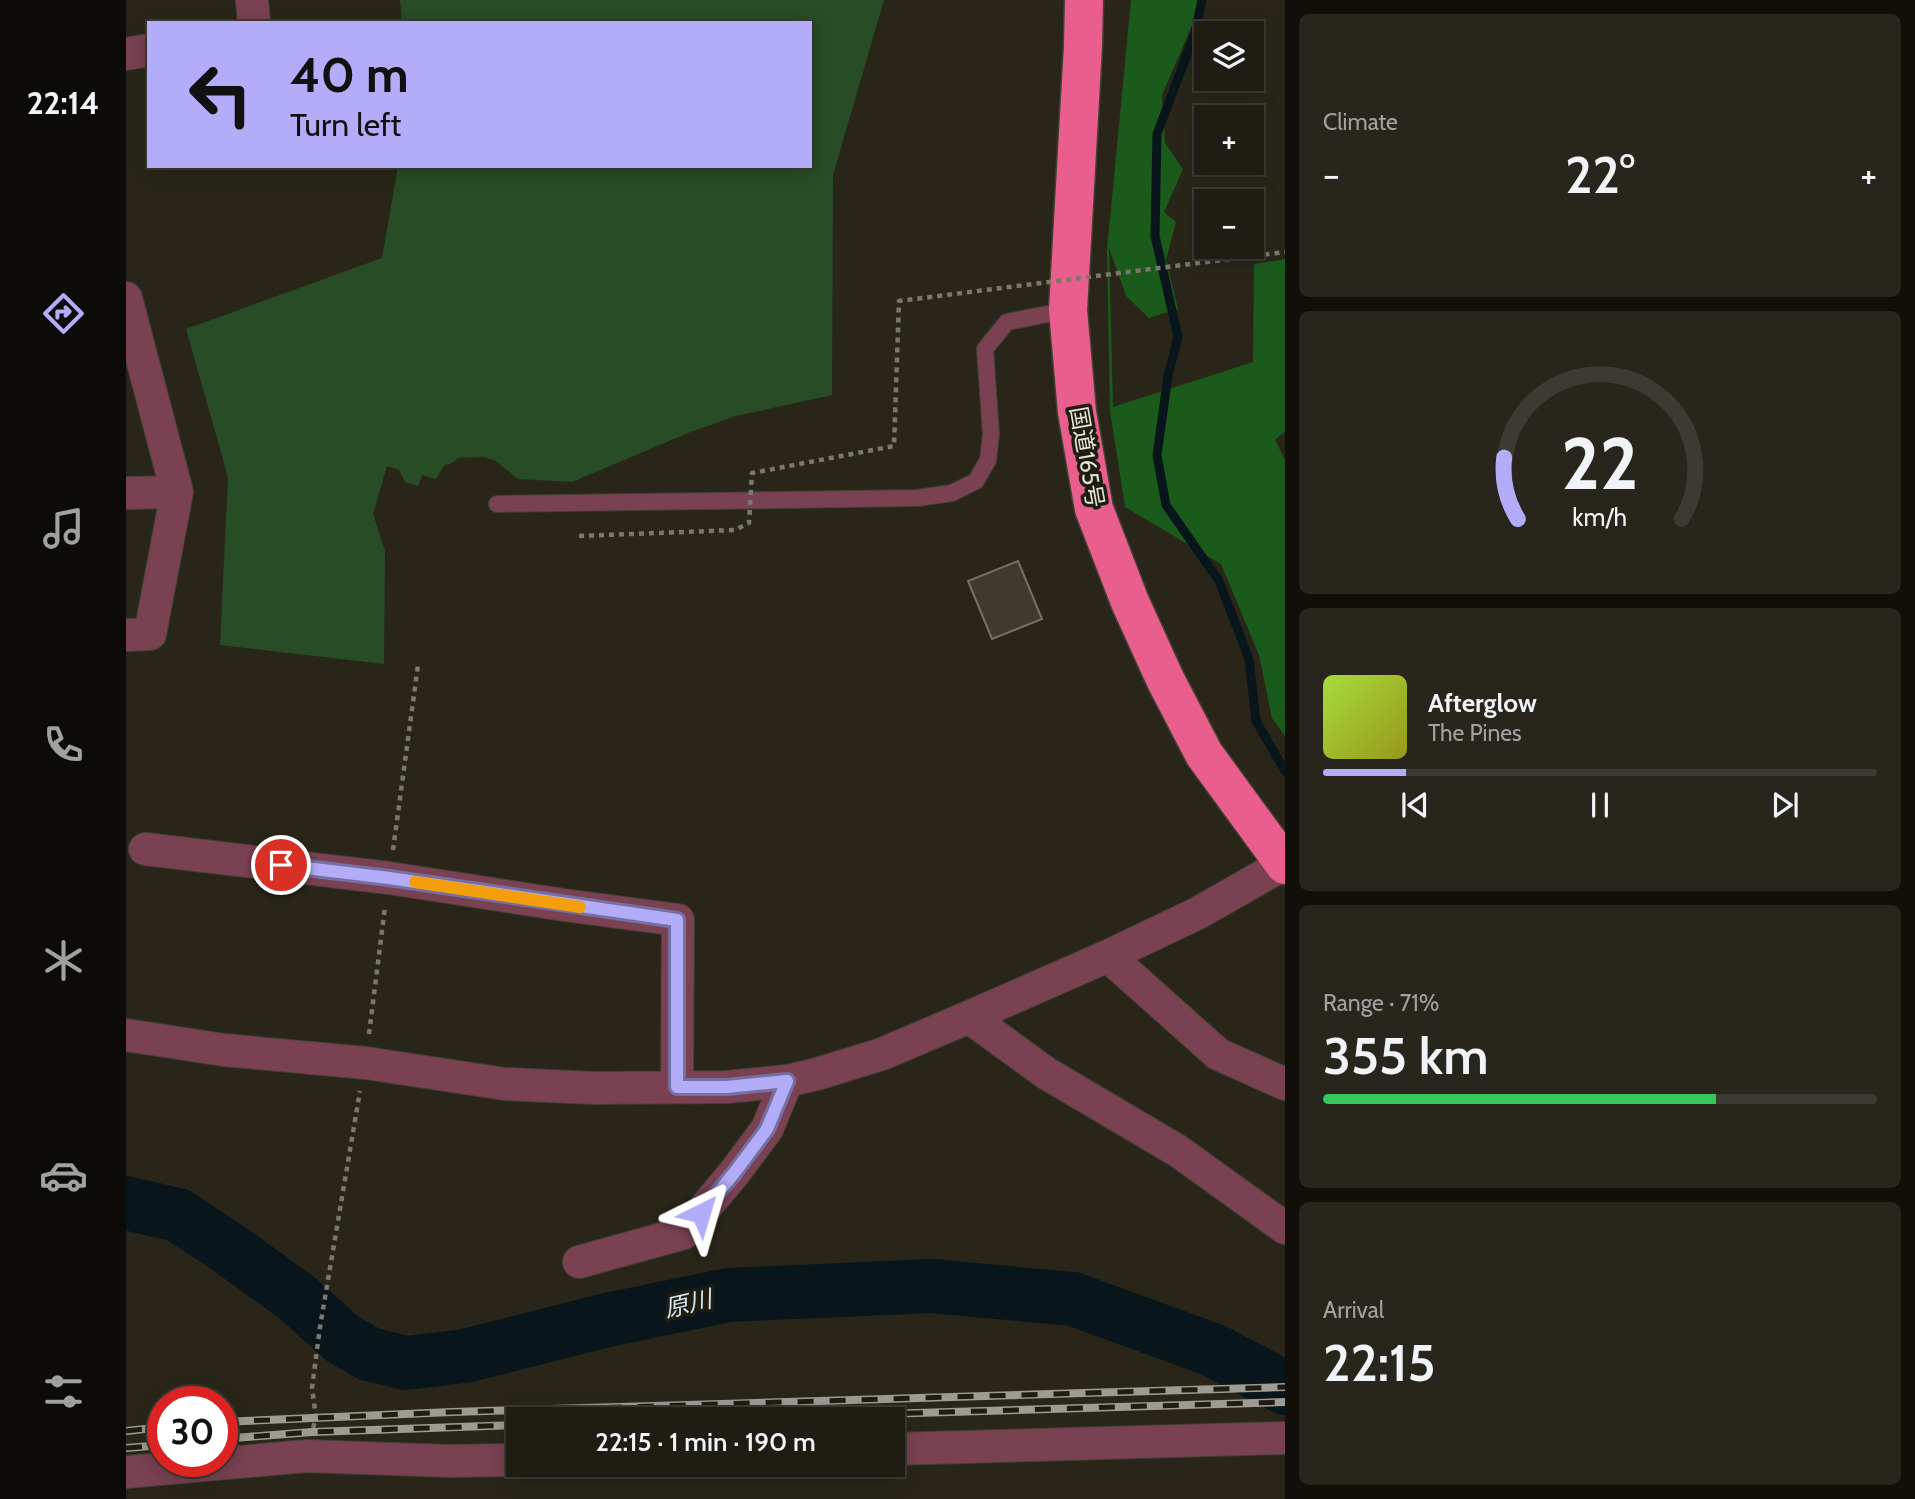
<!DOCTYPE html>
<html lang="en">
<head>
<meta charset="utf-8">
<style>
	body { margin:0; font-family:Cabin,"Noto Sans JP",sans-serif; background:#27251c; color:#f1f3f6; height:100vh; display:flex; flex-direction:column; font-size:26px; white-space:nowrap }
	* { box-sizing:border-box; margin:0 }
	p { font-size:23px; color:#a1a1a0 }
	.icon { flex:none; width:38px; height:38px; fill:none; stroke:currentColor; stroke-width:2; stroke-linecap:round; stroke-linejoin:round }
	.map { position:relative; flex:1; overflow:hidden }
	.drawer { display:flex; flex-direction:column; gap:14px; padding:14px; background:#110f0a; width:630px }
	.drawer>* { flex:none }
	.hud { position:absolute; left:21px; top:21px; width:665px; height:147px; border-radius:0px; box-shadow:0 4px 18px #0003,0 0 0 2px #3c3a33; background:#b3adf9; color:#111; overflow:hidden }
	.controls { position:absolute; left:1068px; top:21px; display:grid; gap:14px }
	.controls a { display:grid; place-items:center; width:70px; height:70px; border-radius:0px; background:#1f1c13; box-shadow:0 4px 18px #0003,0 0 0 2px #3c3a33; font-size:35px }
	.speed { position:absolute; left:21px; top:1386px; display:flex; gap:14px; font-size:35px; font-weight:700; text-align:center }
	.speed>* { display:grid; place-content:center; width:91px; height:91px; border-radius:50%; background:#1f1c13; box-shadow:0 4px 18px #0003,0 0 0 2px #3c3a33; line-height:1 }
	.speed .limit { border:10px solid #d22; background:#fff; color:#111 }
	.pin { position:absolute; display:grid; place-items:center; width:60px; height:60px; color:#fff; margin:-30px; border:4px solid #fff; border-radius:50%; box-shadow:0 2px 7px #0007 }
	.me { position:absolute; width:77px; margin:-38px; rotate:40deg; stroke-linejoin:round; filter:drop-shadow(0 0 5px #0008) }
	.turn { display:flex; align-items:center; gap:24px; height:147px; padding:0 28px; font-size:32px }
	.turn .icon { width:91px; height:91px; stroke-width:2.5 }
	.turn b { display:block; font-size:49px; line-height:60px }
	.big { font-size:52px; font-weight:600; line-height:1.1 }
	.drawer .tile { flex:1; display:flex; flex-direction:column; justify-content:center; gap:10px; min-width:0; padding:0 24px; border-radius:10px; background:#27251c }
	.drawer .dial { align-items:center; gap:0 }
	.dial svg { height:182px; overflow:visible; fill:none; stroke:#3c3a33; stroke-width:7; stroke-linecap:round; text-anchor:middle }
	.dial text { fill:#f1f3f6; stroke:none }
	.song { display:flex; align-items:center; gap:21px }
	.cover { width:84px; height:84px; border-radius:10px; background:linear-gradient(135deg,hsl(80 70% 55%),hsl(60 70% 35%)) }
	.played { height:7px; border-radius:4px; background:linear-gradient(90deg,#b3adf9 15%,#3c3a33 15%) }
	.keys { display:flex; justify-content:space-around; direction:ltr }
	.heat { display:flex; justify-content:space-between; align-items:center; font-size:38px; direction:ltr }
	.charge { height:10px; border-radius:5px; background:linear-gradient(90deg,#34c759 71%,#3c3a33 0) }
	.trip { position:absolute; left:380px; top:1407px; width:399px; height:70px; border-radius:0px; background:#1f1c13; box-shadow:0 4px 18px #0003,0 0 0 2px #3c3a33; font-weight:600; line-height:70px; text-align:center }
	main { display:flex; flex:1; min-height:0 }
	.tab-bar { display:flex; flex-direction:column; width:126px; justify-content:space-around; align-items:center; background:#0c0b08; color:#a1a1a0 }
	.tab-bar .icon { width:49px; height:49px }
	.tab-bar .selected { color:#b3adf9 }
	.tab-bar b { font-size:32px; color:#f1f3f6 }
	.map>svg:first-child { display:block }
	.green { fill:#274c26 }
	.forest { fill:#1a5b1c }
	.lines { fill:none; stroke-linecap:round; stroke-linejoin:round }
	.stream { stroke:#08161c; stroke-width:9 }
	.river { stroke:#08161c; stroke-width:54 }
	.building { fill:#3e3b2d; stroke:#747162; stroke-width:2 }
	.lane-casing { stroke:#434034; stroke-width:18 }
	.street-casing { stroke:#434034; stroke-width:34 }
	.highway-casing { stroke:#434034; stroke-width:41 }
	.path { stroke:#7a776c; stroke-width:4.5; stroke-dasharray:5 5; stroke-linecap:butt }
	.lane { stroke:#794152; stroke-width:16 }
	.street { stroke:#794152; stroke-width:32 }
	.highway { stroke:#e95e8d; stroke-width:38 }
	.rail-casing { stroke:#9e9c92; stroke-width:8 }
	.rail { stroke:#1f1d10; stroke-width:5; stroke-dasharray:16; stroke-linecap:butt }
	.path-bridge { stroke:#7a776c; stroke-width:4.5; stroke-dasharray:5 5; stroke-linecap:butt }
	.route-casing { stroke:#7470a2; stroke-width:18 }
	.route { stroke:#b3adf9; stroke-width:12 }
	.slow { stroke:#f59e0b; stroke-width:12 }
	.labels { text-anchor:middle; stroke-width:7; stroke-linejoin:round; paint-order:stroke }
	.street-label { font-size:23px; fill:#e5e3db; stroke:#1f1d10 }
	.water-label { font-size:24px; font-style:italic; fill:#d2e8f5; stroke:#1f1d10 }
</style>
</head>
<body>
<main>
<nav class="tab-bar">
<b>22:14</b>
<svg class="icon selected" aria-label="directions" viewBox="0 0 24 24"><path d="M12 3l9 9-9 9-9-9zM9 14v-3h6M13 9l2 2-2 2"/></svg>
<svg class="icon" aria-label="music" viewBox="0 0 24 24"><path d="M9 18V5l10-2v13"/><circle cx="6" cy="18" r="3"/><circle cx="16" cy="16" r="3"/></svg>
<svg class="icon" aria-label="phone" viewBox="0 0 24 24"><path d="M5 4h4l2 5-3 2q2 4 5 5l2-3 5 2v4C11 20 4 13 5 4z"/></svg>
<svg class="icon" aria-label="climate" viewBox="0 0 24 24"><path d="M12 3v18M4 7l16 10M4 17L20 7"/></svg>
<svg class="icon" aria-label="car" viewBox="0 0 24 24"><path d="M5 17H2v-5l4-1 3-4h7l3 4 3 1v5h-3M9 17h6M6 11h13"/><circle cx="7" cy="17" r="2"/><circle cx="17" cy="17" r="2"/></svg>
<svg class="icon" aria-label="filters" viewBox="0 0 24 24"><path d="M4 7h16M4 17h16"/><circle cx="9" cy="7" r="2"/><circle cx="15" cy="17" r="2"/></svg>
</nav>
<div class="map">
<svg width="1159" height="1499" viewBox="0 0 1159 1499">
	<rect width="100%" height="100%" fill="#292619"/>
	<path class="green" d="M274,0H758L707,175L706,395L610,416L567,431L446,482L392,479L370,461L358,457L331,458L330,461L318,466L310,479L296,475L292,486L279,482L273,470L261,466L247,514L259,551L258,664L94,645L102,477L60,329L256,258L272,166H684V23H276Z"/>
	<path class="forest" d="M1005,0H1077L1036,95L1039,143L1057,169L1038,212L1050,222L1040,260L1052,309L1023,318L1000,296L983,248L987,407L1127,362L1128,264L1159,259V431L1149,440L1159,460V736L1146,718L1133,655L1095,564L999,507L984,411L981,250Z"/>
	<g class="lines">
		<path class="stream" d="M1076,0L1069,33L1031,134L1029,236L1052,337L1042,376L1031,455L1040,505L1093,581L1123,659L1130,721L1159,771"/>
		<path class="river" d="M0,1203L52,1215L102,1248L170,1297L217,1339L243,1354L280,1363L339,1356L481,1320L603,1295L805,1286L947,1299L1087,1350L1159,1388"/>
	</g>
	<path class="building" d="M892,561L916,619L866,639L842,581Z"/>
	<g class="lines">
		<g class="lane-casing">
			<path id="lane" d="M371,504L791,498L826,493L850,481L862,460L865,434L859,349L881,322L942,310"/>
		</g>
		<g class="street-casing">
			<path id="street" d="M126,0L128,23
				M0,54L23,50
				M0,298L51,492L24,634L0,635
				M0,493L51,492
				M19,849L263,878L438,905L552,920L551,1087
				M982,956L1092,1054L1159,1084
				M843,1017L920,1073L1052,1151L1159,1228
				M0,1035L98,1050L240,1063L379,1084L468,1088L601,1087L661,1081L691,1074L756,1054L843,1017L982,956L1072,913L1158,864
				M453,1262L558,1233L609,1172L641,1129L661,1081
				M766,1449L1159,1438
				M0,1472L181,1456L324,1461L392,1460"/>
		</g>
		<g class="highway-casing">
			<path id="highway" d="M958,0L957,46L942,310L951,412L968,509L1004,602L1039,679L1078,754L1159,865"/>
		</g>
		<path class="path" d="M267,850L292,665
			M243,1034L259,907
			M187,1428L190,1418L186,1388L194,1327L234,1091"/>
		<use href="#lane" class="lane"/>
		<use href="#street" class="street"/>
		<use href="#highway" class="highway"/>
		<g class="rail-casing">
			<path id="rail" d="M589,1419L1159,1402
				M96,1422L326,1412L1159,1387
				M0,1431L37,1427
				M96,1439L186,1432L392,1425
				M0,1448L37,1445"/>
		</g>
		<use href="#rail" class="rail"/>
		<path class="path-bridge" d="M453,536L609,530L623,523L626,473L768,446L773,301L1159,252"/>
	</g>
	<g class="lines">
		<g class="route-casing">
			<path id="route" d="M155,865L263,878L551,920V1087H601L661,1081L641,1129L609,1172L575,1213"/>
		</g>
		<use href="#route" class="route"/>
		<path class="slow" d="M289,882L454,907"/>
	</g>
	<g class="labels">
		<g class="street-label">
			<text transform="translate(961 457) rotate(80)" y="8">国道165号</text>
		</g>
		<g class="water-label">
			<text transform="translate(562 1304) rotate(-13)" y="8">原川</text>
		</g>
	</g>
</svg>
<div class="controls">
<a><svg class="icon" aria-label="layers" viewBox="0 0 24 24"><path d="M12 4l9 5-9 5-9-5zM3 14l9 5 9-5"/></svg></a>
<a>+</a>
<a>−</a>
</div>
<div class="speed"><div class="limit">30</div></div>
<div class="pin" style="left:155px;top:865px;background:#d93025"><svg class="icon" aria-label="arrive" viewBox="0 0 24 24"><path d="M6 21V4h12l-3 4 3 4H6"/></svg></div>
<svg class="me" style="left:575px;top:1213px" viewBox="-20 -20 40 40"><path d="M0-17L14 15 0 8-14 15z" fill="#b3adf9" stroke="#fff" stroke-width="4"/></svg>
<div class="trip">22:15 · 1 min · 190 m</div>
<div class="hud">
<div class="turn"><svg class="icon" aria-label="left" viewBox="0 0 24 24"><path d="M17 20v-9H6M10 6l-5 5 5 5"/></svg><div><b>40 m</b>Turn left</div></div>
</div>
</div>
<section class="drawer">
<div class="tile"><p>Climate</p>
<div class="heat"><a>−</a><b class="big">22°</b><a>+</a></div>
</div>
<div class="tile dial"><svg viewBox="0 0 100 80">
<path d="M14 69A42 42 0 1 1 86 69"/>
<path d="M14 69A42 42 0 0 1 8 42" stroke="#b3adf9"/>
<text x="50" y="56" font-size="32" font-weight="700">22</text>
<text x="50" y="72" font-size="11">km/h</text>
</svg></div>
<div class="tile">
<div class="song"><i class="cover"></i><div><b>Afterglow</b><p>The Pines</p></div></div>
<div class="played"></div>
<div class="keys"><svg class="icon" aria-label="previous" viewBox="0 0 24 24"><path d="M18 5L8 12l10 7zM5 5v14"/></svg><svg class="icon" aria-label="pause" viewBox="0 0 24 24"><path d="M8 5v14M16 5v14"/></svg><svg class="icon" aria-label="next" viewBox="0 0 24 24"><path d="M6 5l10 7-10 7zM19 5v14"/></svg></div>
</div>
<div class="tile"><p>Range · 71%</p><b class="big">355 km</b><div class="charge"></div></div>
<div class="tile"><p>Arrival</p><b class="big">22:15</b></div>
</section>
</main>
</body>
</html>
